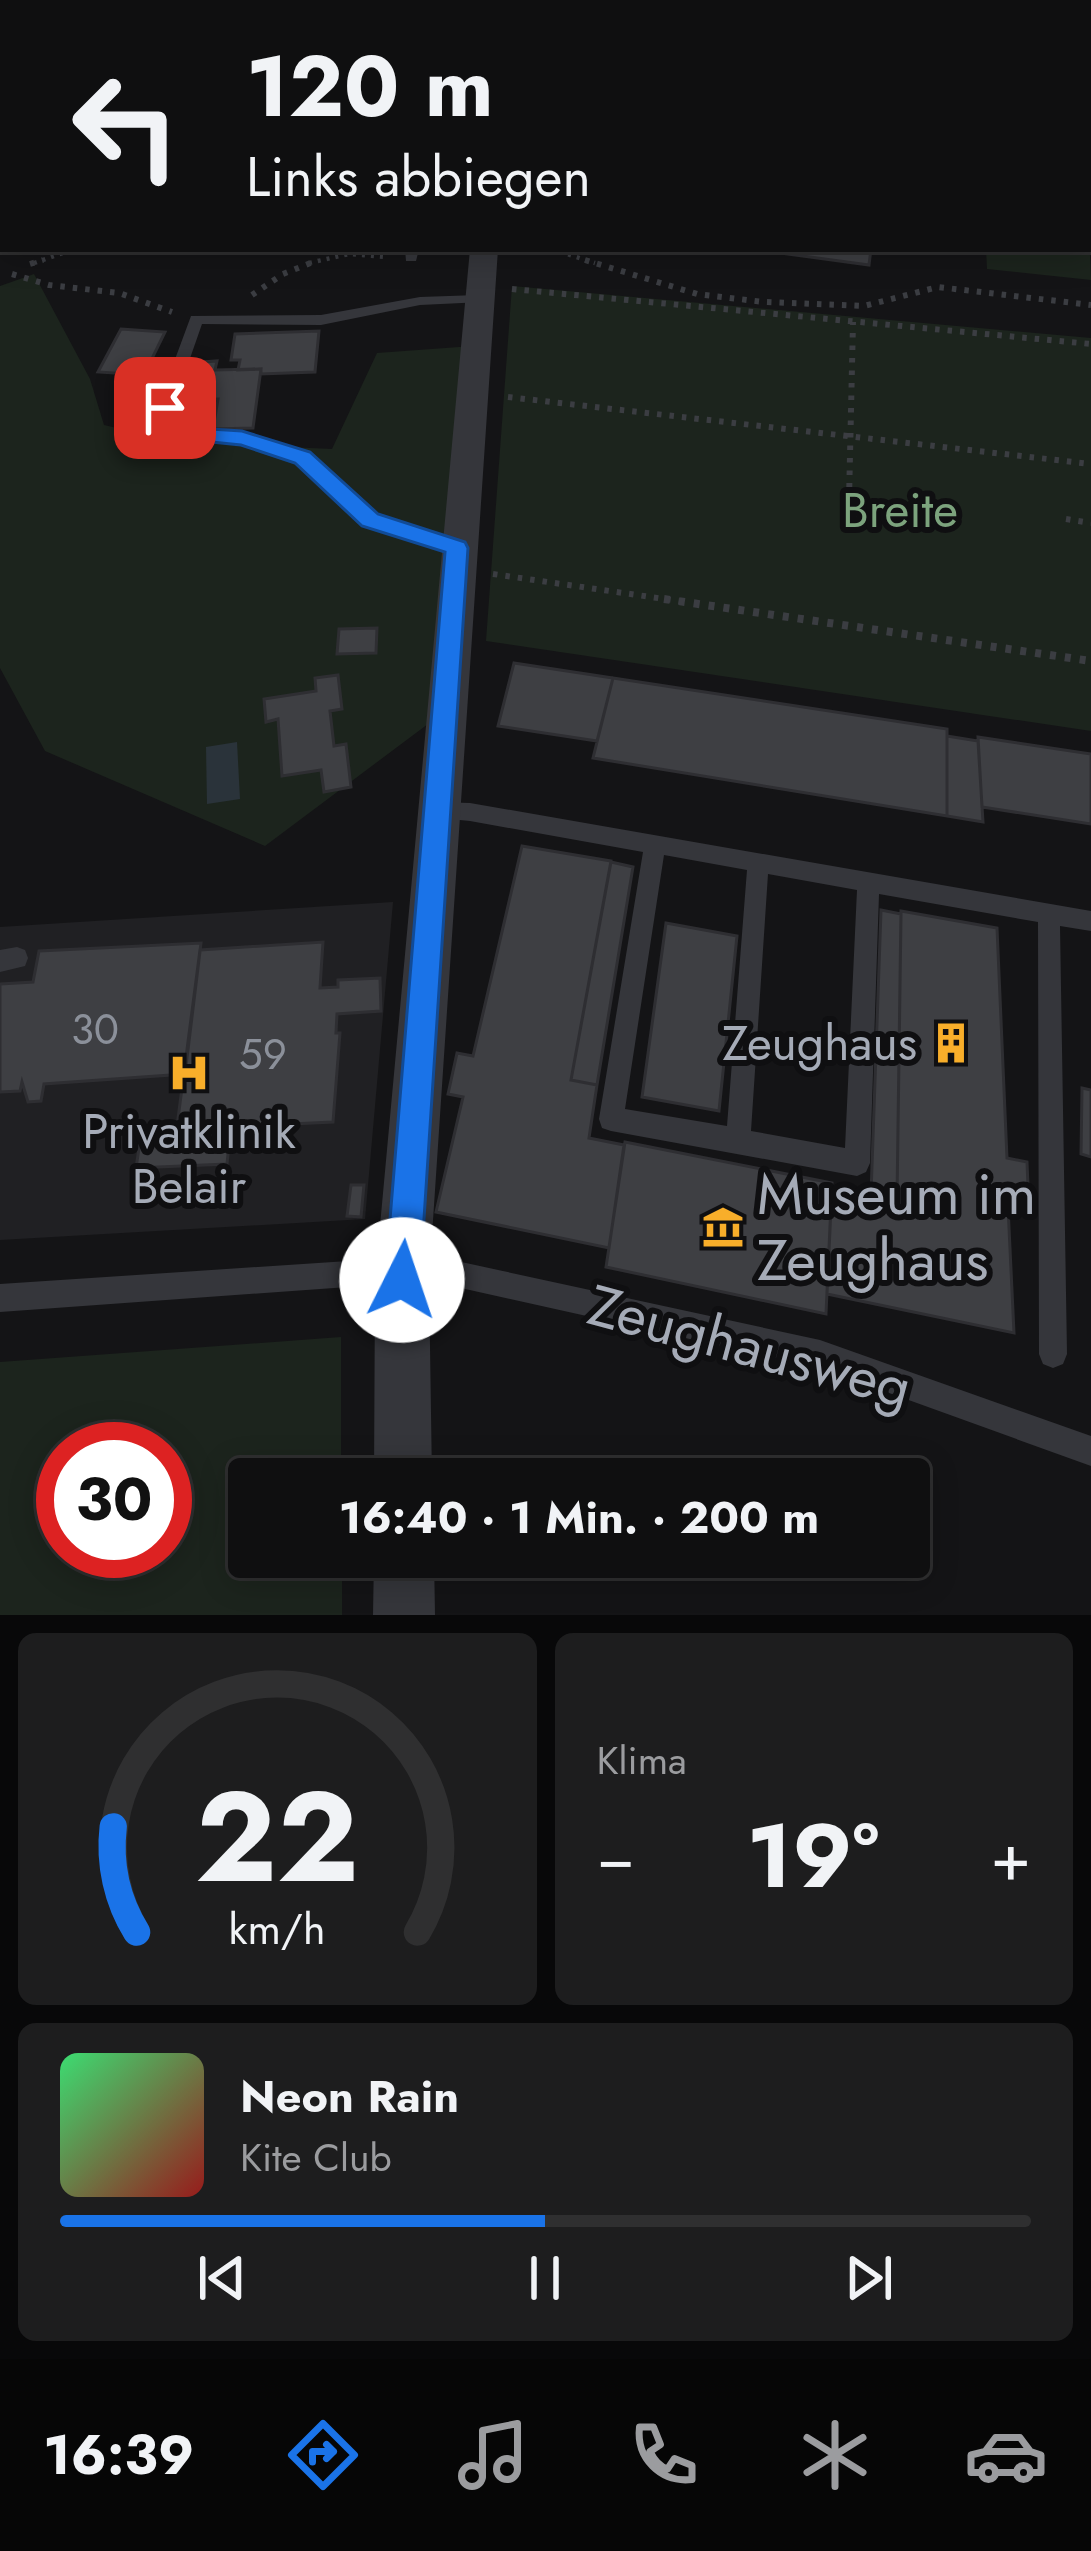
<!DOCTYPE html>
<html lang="de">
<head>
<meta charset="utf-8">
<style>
	body { margin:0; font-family:Jost,sans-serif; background:#1d1d1e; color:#f1f3f6; height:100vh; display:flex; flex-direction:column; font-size:45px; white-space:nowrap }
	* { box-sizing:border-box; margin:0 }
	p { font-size:39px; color:#9b9c9f }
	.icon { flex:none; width:66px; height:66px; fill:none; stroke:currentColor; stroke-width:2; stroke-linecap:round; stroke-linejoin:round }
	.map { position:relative; height:1615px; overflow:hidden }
	.side { display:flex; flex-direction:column; gap:18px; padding:18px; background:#080809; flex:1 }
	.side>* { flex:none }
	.hud { position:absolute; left:0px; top:0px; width:1092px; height:252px; box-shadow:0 6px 30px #0003,0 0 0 3px #2f2f30; background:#0f0f10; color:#f1f3f6; overflow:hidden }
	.speed { position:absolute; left:36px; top:1422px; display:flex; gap:24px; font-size:60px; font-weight:700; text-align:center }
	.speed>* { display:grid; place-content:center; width:156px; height:156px; border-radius:50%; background:#0f0f10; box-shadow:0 6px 30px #0003,0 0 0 3px #2f2f30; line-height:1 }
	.speed .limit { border:18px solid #d22; background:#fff; color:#111 }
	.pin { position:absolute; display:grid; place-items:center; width:102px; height:102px; color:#fff; margin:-51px; border-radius:24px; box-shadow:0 6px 18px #0006 }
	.me { position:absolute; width:132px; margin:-66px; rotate:4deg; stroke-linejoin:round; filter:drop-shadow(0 0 9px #0008) }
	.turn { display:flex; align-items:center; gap:42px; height:252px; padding:0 48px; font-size:54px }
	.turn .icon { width:156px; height:156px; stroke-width:2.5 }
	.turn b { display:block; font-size:84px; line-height:102px }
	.big { font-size:90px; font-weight:700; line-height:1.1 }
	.side .tile { flex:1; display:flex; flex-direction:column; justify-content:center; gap:18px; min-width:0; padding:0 42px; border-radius:18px; background:#1d1d1e }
	.side .dial { align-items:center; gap:0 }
	.dial svg { height:312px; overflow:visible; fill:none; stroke:#2f2f30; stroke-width:7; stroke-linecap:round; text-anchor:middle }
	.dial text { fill:#f1f3f6; stroke:none }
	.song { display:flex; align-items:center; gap:36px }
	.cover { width:144px; height:144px; border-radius:18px; background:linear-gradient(135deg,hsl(140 70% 55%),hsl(0 70% 35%)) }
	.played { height:12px; border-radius:6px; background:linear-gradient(90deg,#1a73e8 50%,#2f2f30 50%) }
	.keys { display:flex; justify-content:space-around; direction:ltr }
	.heat { display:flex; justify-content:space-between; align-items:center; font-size:66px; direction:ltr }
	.side .tiles { flex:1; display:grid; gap:18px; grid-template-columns:1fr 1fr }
	.tile:last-child { grid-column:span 2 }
	.trip { position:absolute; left:228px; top:1458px; width:702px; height:120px; border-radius:12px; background:#0f0f10; box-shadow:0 6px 30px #0003,0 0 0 3px #2f2f30; font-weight:700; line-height:120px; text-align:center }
	.tab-bar { display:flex; height:192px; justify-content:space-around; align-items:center; background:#060606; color:#9b9c9f }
	.tab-bar .icon { width:84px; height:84px }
	.tab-bar .current { color:#1a73e8 }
	.tab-bar b { font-size:54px; color:#f1f3f6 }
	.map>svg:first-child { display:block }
	.built { fill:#202023 }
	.green { fill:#1c241d; fill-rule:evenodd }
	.water { fill:#2a333a }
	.building { fill:#3e3f43; stroke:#2e2e32; stroke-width:3 }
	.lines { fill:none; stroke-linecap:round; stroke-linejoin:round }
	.path-far2 { stroke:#3b3d42; stroke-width:4.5; stroke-dasharray:3 6; stroke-linecap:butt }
	.path-far1 { stroke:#3b3d42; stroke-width:6; stroke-dasharray:4.5 8; stroke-linecap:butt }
	.path { stroke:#3b3d42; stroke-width:8; stroke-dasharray:6 9; stroke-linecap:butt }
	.service { fill:#35363b; fill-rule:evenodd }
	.minor { fill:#35363b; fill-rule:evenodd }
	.route { fill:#1a73e8; stroke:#114b97; stroke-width:3 }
	.labels { text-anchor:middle; stroke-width:12; stroke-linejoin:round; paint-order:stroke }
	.number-label { font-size:42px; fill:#8b909a }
	.park-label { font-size:48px; fill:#7ca37d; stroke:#0f0f11 }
	.poi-label { font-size:48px; fill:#a5abb7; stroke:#0f0f11; text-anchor:end }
	.near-poi-label { font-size:57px; fill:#a5abb7; stroke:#0f0f11; text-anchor:start }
	.near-street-label { font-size:57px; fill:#a5abb7; stroke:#0f0f11 }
</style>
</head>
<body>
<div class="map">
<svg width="1091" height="1615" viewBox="0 0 1091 1615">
	<rect width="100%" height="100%" fill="#141416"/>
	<path class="built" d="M393,902L365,1219L0,1240V927Z"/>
	<path class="green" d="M1089,232L1091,280L987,269L986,249H1089Z
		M34,274L90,379L104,425L176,442L332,449L377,353L473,346L448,709L265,846L45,751L0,668V286Z
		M512,286L1091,338V731L486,641Z
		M341,1337V1479H249V1557H342V1615H0V1362ZM63,1449H165V1551H63Z"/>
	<path class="water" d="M237,742L240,799L207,804L206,747Z"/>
	<path class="building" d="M756,0H937L943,3H756Z
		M751,249H871L869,265Z
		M121,329L165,332L144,375L98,372Z
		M319,331L315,372L261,374V369L238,370L240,360H231L235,334Z
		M217,361L215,370L261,369L253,428L213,429L218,399L194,400L202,362Z
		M377,628L376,653L337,654L339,629Z
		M514,663L613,678L597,741L498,726Z
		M338,675L342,709L330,711L334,746L346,744L351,787L324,792L321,770L282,776L278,719L266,722L264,699L316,691L315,678Z
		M613,678L947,729V816L593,758Z
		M947,736L978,741L983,822L947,816Z
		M978,737L1091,754V824L982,807Z
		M522,846L611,861L571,1080L597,1085L589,1138L624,1145L609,1248L436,1212L463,1097L448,1094L457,1053L473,1056Z
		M611,862L633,867L597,1085L571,1080Z
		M881,910L901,914L897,1200L871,1194Z
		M901,911L997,928L1007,1158L1027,1162L1029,1209L1008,1206L1014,1333L827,1294L832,1186L897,1200Z
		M666,923L737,936L719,1111L642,1097Z
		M323,942L320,988L338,987V980L380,978L381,1011L337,1014L336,1033H340L333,1122L231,1127L227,1164L136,1168L141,1135L176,1134L200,950Z
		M201,943L185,1074L44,1084L41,1101L28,1102L22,1082L20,1091L0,1092V984L33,982L39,951Z
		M1082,1088L1091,1090V1157L1081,1154Z
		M625,1142L832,1183L826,1314L606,1267Z
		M351,1185H364L361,1217L347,1216Z"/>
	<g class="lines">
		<path class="path-far2" d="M551,249L595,263
			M34,263L74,249
			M309,263L349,254L387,257"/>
		<path class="path-far1" d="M585,260L697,294L764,302L864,306L938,287L1091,305
			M30,264L43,260
			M12,274L49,285L119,293L172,312
			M512,289L1091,344
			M252,295L283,274L318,260
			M508,397L1091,464
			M849,500L853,322
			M1066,519L1091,523
			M493,574L685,602"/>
		<path class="path" d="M664,599L1091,661"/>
		<path class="service" d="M965,0H975V3H965Z
			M1089,47H1091V53H1089Z
			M405,249H419L416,261H406Z
			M478,295L485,299L483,302L420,305L321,325L202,324L173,407L194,429L242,433L309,454L376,516L463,543V553L457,554L364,524L297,462L241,443L183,438L157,408L191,316L321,315L420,297Z
			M436,802L470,803L1091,911V931L1060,926L1067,1354L1063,1364L1053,1368L1043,1364L1039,1354L1038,922L879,894L870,1163L866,1172L857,1176L611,1131L602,1128L599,1119L643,852L470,821L429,817L425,811L429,805ZM664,855L747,870L727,1126L625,1109ZM768,874L857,890L845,1148L751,1131Z
			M17,947L25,950L28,958L25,966L0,972V950Z
			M443,1258L820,1340L1091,1436V1466L820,1368L443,1284L402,1293L348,1287L0,1312V1284L348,1261L402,1267Z"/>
		<path class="minor" d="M192,0H214L191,3Z
			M494,0H516V3H494Z
			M0,65H3V79H0Z
			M1089,70H1091V84H1089Z
			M0,237L3,249L13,251L0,254Z
			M470,249H498L429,1280L432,1479H374L375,1280Z
			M374,1557H434L435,1615H373Z"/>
	</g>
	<path class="route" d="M165,402L195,428L242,431L310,452L378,514L465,542L468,548L420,1280L415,1292L402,1297L390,1292L385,1280L445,552L362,526L295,463L241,445L182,439L154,408Z"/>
	<defs>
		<g id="building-bare" transform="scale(3.24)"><path d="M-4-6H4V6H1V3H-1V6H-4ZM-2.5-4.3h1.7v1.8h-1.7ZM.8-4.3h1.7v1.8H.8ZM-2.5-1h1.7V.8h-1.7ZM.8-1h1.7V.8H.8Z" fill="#f8ae2a" stroke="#0f0f11" stroke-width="2.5" paint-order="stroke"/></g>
		<g id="hospital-bare" transform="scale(3.24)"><path d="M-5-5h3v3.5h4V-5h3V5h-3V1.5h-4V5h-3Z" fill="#f8ae2a" stroke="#0f0f11" stroke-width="2.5" paint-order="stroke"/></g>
		<g id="museum-bare" transform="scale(3.24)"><path d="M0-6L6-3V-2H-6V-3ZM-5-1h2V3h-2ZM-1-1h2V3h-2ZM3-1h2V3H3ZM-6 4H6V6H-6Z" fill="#f8ae2a" stroke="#0f0f11" stroke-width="2.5" paint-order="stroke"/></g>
	</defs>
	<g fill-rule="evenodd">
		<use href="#building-bare" x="951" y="1043"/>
		<use href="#hospital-bare" x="189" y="1073"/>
		<use href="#museum-bare" x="723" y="1227"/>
	</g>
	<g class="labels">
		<g class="number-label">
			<text x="95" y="1044">30</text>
			<text x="263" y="1069">59</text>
		</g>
		<g class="park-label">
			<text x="900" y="527">Breite</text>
		</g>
		<g class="poi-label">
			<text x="917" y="1060">Zeughaus</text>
			<text x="189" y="1148" text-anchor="middle">Privatklinik<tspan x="189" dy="55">Belair</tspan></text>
		</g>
		<g class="near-poi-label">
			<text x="757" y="1214">Museum im<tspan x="757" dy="66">Zeughaus</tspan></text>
		</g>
		<g class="near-street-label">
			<text transform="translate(750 1346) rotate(15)" y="20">Zeughausweg</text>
		</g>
	</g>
</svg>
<div class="speed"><div class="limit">30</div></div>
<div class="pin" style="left:165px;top:408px;background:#d93025"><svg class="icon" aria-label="arrive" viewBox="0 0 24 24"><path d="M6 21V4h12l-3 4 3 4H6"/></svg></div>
<svg class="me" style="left:402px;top:1280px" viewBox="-20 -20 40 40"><circle r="19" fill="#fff"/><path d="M0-13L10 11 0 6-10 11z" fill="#1a73e8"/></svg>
<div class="trip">16:40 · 1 Min. · 200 m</div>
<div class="hud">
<div class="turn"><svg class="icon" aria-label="left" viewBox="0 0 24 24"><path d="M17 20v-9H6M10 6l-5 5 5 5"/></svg><div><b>120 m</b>Links abbiegen</div></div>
</div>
</div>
<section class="side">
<div class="tiles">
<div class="tile dial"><svg viewBox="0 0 100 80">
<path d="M14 69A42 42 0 1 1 86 69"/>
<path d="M14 69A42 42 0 0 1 8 42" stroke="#1a73e8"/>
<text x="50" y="56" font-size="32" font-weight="700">22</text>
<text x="50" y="72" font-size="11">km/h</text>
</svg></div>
<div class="tile"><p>Klima</p>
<div class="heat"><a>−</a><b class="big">19°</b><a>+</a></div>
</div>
<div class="tile">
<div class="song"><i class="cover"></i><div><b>Neon Rain</b><p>Kite Club</p></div></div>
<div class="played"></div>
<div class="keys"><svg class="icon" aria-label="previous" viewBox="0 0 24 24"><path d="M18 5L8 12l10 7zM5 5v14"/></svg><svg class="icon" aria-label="pause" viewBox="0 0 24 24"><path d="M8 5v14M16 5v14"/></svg><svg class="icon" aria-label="next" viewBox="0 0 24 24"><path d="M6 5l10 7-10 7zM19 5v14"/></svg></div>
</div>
</div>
</section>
<nav class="tab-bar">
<b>16:39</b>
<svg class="icon current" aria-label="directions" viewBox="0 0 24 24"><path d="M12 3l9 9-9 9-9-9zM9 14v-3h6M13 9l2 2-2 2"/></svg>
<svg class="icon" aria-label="music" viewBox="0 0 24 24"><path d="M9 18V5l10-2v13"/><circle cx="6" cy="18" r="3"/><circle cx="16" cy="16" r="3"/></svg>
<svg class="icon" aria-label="phone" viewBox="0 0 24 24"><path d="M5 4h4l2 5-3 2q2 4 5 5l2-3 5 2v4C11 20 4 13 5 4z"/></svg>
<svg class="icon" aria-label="climate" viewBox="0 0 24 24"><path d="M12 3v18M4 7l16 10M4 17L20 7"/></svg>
<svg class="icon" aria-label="car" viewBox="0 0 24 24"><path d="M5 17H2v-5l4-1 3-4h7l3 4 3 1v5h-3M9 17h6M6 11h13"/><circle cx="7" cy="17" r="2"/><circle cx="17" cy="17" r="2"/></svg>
</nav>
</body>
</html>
